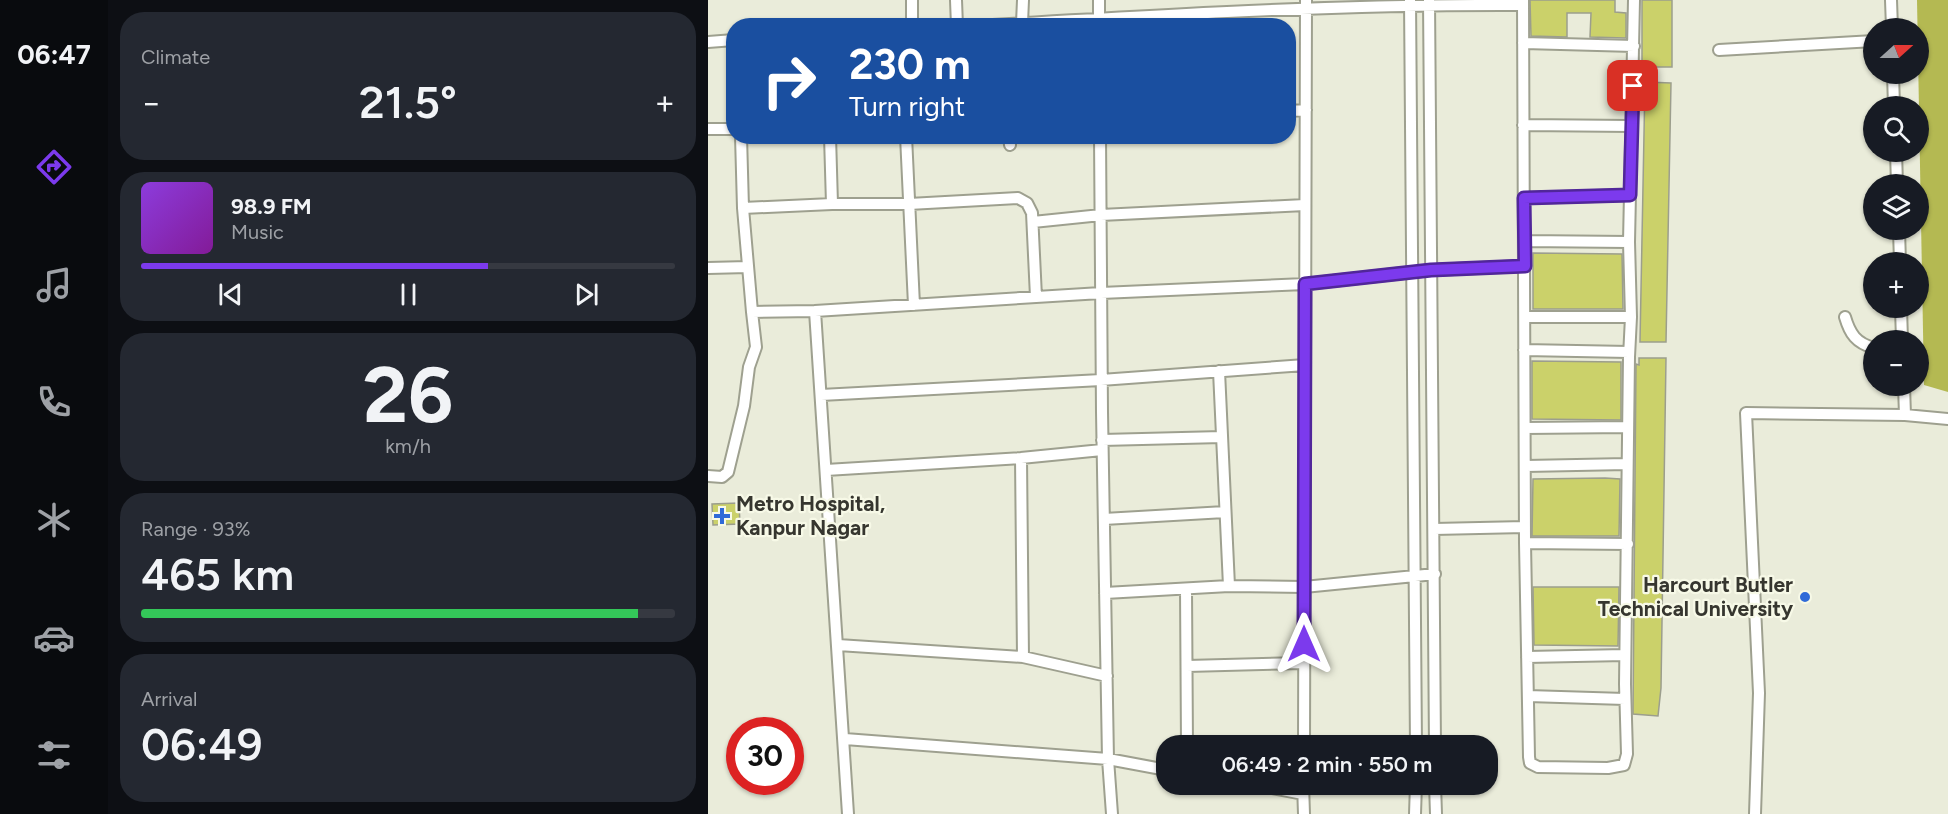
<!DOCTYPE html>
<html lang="en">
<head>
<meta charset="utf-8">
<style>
	body { margin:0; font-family:Figtree,sans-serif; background:#242831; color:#f1f3f6; height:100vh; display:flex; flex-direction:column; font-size:22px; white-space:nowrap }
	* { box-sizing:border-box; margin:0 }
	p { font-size:20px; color:#9ea1a6 }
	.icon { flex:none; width:33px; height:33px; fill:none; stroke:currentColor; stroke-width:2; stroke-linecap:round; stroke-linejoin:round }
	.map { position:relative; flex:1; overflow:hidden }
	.sheet { display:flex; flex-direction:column; gap:12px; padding:12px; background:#0d0f14; width:600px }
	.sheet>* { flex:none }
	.hud { position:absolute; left:18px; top:18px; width:570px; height:126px; border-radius:24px; box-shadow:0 2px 4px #0004; background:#1a4fa0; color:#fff; overflow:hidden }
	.needle { width:39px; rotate:69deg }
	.fabs { position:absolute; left:1155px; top:18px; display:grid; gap:12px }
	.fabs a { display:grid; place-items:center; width:66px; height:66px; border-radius:50%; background:#171b24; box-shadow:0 2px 4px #0004; font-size:30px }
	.speed { position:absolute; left:18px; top:717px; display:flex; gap:12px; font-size:30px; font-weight:700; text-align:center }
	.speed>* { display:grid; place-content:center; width:78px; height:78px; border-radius:50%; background:#171b24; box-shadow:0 2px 4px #0004; line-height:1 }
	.speed .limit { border:9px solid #d22; background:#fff; color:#111 }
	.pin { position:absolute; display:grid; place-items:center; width:51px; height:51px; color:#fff; margin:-26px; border-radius:12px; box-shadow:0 3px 9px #0006 }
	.me { position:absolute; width:66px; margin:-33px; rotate:0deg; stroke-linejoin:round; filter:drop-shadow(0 0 4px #0008) }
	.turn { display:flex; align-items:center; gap:21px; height:126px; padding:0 24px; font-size:27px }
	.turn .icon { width:78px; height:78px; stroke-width:2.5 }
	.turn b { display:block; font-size:42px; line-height:51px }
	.big { font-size:45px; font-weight:600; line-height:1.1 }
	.sheet .tile { flex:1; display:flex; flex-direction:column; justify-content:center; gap:9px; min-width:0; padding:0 21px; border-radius:24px; background:#242831 }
	.sheet .dial { align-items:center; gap:0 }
	.dial b { font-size:78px; line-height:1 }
	.song { display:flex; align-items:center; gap:18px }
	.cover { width:72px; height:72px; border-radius:9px; background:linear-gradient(135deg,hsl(270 70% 55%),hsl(290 70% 35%)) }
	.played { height:6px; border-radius:3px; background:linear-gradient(90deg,#7c3aed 65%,#363941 65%) }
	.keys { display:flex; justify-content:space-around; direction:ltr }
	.heat { display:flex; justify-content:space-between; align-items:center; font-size:33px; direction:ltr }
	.charge { height:9px; border-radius:4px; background:linear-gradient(90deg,#34c759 93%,#363941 0) }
	.trip { position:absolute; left:448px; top:735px; width:342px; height:60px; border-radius:24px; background:#171b24; box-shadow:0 2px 4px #0004; font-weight:600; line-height:60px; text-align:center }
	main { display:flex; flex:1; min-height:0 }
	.tab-bar { display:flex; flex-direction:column; width:108px; justify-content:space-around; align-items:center; background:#090b0e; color:#9ea1a6 }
	.tab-bar .icon { width:42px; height:42px }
	.tab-bar .selected { color:#7c3aed }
	.tab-bar b { font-size:27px; color:#f1f3f6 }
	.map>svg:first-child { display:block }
	.forest { fill:#b4b952 }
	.building { fill:#cbd16a; stroke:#9c9e8d; stroke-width:1.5 }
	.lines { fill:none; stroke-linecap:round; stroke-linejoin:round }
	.minor-casing { stroke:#9ea08f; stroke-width:14 }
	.minor { stroke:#fff; stroke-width:10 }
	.route-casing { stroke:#51269a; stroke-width:15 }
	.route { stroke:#7c3aed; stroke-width:10 }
	.poi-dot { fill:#2f6ad8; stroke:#f7f9e7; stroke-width:2 }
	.labels { text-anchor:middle; stroke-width:4.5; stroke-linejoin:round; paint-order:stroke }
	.poi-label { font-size:21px; font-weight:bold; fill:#36362f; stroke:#f7f9e7; text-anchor:start }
</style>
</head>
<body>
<main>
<nav class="tab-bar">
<b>06:47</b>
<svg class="icon selected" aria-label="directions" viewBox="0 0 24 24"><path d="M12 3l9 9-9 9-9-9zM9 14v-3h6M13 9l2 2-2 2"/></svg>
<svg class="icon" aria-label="music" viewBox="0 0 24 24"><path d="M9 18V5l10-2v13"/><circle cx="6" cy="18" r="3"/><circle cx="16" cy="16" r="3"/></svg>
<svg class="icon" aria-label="phone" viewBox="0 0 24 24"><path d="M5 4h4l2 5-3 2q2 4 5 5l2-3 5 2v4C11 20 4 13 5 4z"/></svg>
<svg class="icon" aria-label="climate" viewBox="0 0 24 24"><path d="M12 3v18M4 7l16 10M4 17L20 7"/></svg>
<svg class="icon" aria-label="car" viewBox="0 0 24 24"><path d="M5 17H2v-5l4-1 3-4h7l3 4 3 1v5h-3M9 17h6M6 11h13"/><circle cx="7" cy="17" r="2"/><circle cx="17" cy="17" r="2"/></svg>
<svg class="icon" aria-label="filters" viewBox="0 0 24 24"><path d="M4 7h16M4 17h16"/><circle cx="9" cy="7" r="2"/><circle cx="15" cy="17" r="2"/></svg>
</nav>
<section class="sheet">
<div class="tile"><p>Climate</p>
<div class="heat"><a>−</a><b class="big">21.5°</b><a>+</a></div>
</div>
<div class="tile">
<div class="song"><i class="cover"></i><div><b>98.9 FM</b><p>Music</p></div></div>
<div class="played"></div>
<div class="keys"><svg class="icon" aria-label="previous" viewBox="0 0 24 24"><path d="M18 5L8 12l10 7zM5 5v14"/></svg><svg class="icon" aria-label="pause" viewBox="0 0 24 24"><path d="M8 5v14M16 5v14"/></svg><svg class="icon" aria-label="next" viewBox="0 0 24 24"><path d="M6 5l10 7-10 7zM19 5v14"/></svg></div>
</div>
<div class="tile dial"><b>26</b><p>km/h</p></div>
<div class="tile"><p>Range · 93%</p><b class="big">465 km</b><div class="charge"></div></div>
<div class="tile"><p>Arrival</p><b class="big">06:49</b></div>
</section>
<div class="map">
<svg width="1240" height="814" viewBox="0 0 1240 814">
	<rect width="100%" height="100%" fill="#eaecda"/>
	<path class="forest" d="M1209,0H1240V392L1216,385Z"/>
	<path class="building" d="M822,0H907V12L918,13V38L882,37L883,13H859V37L823,36Z
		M934,0H964V67H934Z
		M937,82L963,83L958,342H932Z
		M825,253L914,254L915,309H825Z
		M931,358H958L953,688L950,716L925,714L928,364L931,365Z
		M824,361L913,362V420L824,419Z
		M897,478L912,479L911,536H824L825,479Z
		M31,503L32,524L5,525L4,504Z
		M825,587H911L910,646L826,645Z"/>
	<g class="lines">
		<g class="minor-casing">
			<path id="minor" d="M204,0V26
				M248,0L249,26
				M391,0V26
				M702,0L708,746
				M721,0L727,746
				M815,0L817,543L821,757L822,763L830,767L900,768L916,765L919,754L917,684L921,357L923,317L921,242L926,0
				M1183,0L1184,28
				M314,23L315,0
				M267,26C449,15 632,4 815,5
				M0,42L26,40
				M815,43L926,46
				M1011,50L1166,41
				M1185,74L1186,106
				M580,111L598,110
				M815,125L924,126
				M0,129H26
				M33,136L35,208L44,312L107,311L393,293L597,284L723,270L817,266
				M122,136L124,204
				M198,136L206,305
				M301,136L302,145
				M392,136L394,412L400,759L404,814
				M1188,152L1189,184
				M816,198L922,195
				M35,208L124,204H201L310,198L319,203L324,213L328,297
				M325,222L393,215L597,205
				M1191,230L1192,262
				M816,241L921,242
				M0,268L40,267
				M1193,308L1194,340
				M107,311L140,814
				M817,317H923
				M1137,317C1142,334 1148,343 1166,348
				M816,350L921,352
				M511,371L521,586
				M1196,386L1197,415
				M113,395L393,380L597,365
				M817,428L920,427
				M394,440L514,437
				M313,458L315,657
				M818,466L919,464
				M118,470L313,458L394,450
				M0,476L14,477L20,472L36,406L41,367L48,347L44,312
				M396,519L517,512
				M726,529L817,527
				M817,543L920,544
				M478,589L479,746
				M397,593L521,586L596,587L727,574
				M130,645L315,657L399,676
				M819,657L917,655
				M479,666L596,663
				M820,696L917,699
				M137,739L400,759L459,770
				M596,746L598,0
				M543,784L595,794
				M595,784L596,814
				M727,784L728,814
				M707,814L708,784
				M1047,814L1051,693L1038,413L1197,415L1240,419"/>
		</g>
		<use href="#minor" class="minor"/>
	</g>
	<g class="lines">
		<g class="route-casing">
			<path id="route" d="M596,644L597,284L723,270L817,266L816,198L922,195L925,86"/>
		</g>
		<use href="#route" class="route"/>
	</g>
	<g class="poi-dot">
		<path d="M11 507h6v6h6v6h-6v6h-6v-6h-6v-6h6z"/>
		<circle cx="1097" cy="597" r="6"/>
	</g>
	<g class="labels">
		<g class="poi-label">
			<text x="28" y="511">Metro Hospital,<tspan x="28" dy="24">Kanpur Nagar</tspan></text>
			<text x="1085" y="592" text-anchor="end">Harcourt Butler<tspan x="1085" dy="24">Technical University</tspan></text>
		</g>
	</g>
</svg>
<div class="fabs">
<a><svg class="needle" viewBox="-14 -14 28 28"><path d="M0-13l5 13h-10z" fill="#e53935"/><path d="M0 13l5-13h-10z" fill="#9ea1a6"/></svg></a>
<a><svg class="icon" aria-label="search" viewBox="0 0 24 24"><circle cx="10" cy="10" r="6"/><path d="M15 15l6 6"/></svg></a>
<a><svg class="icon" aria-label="layers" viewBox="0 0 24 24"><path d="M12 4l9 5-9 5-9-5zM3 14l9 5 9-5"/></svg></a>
<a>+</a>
<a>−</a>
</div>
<div class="speed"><div class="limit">30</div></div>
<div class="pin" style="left:925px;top:86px;background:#d93025"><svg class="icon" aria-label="arrive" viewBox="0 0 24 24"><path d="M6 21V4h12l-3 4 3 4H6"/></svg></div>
<svg class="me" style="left:596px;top:644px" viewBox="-20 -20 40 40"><path d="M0-17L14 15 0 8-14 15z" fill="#7c3aed" stroke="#fff" stroke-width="4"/></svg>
<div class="trip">06:49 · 2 min · 550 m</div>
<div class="hud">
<div class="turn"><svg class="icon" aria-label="right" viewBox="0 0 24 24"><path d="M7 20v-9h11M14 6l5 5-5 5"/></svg><div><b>230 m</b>Turn right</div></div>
</div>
</div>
</main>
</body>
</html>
